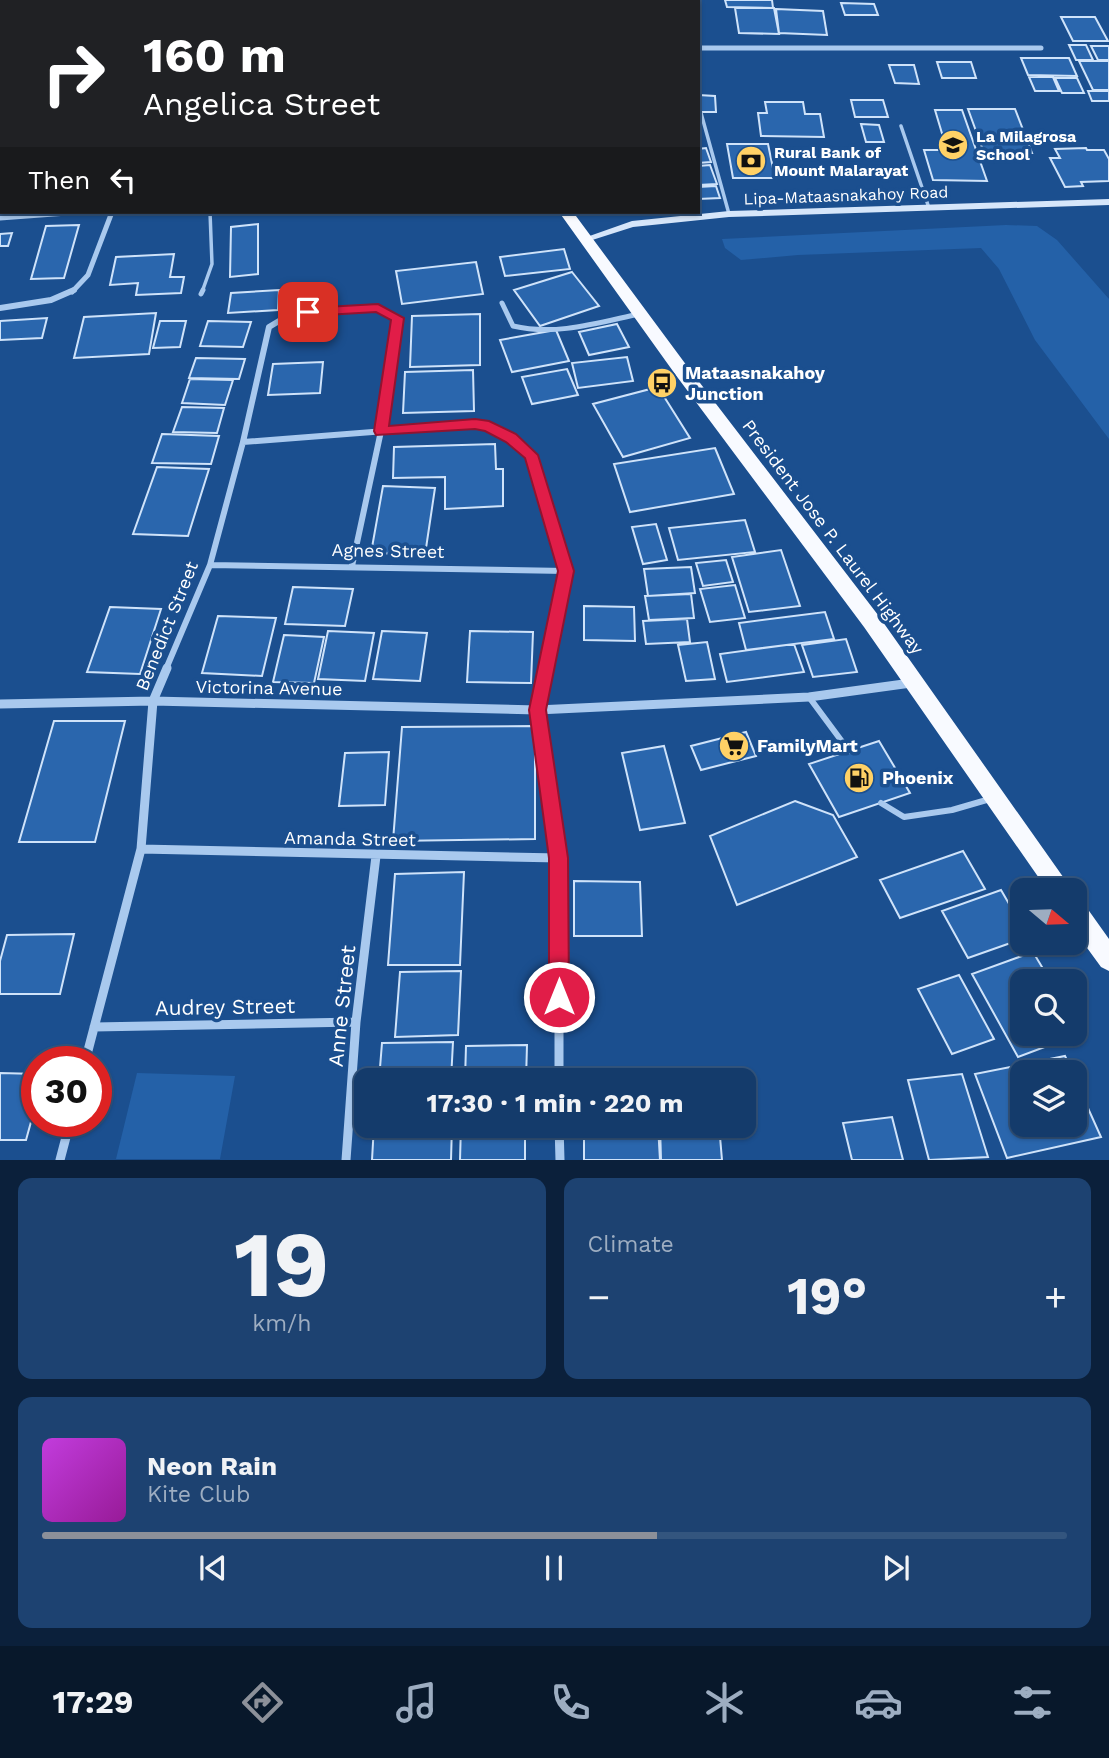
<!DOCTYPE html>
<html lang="en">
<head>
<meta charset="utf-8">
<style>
	body { margin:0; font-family:"Work Sans",sans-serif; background:#1d4271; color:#f1f3f6; height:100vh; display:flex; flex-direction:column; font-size:26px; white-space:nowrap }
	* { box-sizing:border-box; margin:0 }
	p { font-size:23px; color:#9dadc1 }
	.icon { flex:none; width:38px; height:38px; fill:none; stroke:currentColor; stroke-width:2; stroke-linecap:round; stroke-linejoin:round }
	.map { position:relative; height:1160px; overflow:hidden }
	.drawer { display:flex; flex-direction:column; gap:18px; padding:18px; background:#0b203b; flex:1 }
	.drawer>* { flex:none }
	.hud { position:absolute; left:0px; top:0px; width:700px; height:214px; box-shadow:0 2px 5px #0004,0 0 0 2px #33557e; background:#202124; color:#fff; overflow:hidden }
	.needle { width:46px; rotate:109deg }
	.buttons { position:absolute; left:1010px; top:878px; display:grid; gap:14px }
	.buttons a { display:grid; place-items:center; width:77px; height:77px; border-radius:14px; background:#143b6b; box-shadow:0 2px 5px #0004,0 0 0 2px #33557e; font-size:35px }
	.speed { position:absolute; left:21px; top:1046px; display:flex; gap:14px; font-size:35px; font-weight:700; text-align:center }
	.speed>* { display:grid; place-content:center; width:91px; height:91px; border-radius:50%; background:#143b6b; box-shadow:0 2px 5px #0004,0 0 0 2px #33557e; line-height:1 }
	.speed .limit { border:10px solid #d22; background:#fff; color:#111 }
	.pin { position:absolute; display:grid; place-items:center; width:60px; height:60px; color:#fff; margin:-30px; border-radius:14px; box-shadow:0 4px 10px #0006 }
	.me { position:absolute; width:77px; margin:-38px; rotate:0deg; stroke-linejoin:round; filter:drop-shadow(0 0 5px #0008) }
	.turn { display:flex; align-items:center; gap:24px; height:147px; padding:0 28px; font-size:32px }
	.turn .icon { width:91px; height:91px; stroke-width:2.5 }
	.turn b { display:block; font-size:49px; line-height:60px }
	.then { display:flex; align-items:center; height:66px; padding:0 28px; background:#0003; gap:14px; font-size:26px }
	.big { font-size:52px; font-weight:700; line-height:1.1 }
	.drawer .tile { flex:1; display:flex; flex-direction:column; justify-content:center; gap:10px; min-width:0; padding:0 24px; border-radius:14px; background:#1d4271 }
	.drawer .dial { align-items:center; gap:0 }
	.dial b { font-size:91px; line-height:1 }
	.song { display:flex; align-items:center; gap:21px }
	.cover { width:84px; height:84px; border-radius:10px; background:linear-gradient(135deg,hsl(290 70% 55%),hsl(300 70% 35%)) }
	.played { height:7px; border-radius:4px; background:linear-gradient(90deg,#8c9099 60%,#33557e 60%) }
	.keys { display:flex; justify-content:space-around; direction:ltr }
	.heat { display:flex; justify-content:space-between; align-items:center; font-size:38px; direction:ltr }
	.drawer .tiles { flex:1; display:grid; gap:18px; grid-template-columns:1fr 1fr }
	.tile:last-child { grid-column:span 2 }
	.trip { position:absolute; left:354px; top:1068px; width:402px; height:70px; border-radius:14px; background:#143b6b; box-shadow:0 2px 5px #0004,0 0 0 2px #33557e; font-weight:700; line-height:70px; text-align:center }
	.dock { display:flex; height:112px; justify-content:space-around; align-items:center; background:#08182b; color:#9dadc1 }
	.dock .icon { width:49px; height:49px }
	.dock .current { color:#8c9099 }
	.dock b { font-size:32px; color:#f1f3f6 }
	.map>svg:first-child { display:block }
	.green { fill:#2461a8 }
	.building { fill:#2a66ad; stroke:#cfe3fa; stroke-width:2 }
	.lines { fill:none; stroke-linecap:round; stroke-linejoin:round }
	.service-far2 { stroke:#a9c9ee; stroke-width:3.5 }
	.service-far1 { stroke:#a9c9ee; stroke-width:5 }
	.service { stroke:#a9c9ee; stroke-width:6 }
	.minor-far2 { stroke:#a9c9ee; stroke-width:5 }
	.minor-far1 { stroke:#a9c9ee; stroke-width:6 }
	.minor { stroke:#a9c9ee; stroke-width:9 }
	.secondary { fill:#d6e6fa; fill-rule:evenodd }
	.trunk { fill:#f8faff; fill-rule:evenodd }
	.route { fill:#e11d48; stroke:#92132f; stroke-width:2 }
	.labels { text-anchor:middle; stroke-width:7; stroke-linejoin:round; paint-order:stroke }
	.far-poi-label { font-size:16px; font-weight:bold; fill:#fff; stroke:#1b4f8f; text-anchor:start }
	.far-street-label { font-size:16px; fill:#fff; stroke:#1b4f8f }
	.poi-label { font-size:18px; font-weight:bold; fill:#fff; stroke:#1b4f8f; text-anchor:start }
	.street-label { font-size:18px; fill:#fff; stroke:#1b4f8f }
	.near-street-label { font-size:21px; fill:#fff; stroke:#1b4f8f }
</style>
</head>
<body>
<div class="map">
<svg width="1109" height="1160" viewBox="0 0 1109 1160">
	<rect width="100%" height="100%" fill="#1b4f8f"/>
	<path class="green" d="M1006,225L1037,226L1057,240L1109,299V439L1035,340L999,269L981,248L798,255L741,260L725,248L722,239Z
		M137,1073L235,1076L220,1159H116Z"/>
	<path class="building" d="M725,0H772L773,8L727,7Z
		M841,3L874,4L878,15H845Z
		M735,8H774L779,34L739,33Z
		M776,9L823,11L827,35L779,33Z
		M1061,17H1095L1108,41H1073Z
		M1069,45H1086L1093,60H1076Z
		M1091,46H1109V60H1098Z
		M1021,58H1069L1077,76L1028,75Z
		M1079,61H1109V90H1093Z
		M937,62H971L976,78H942Z
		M889,65H914L919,84L895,83Z
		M1029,77H1053L1059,91H1035Z
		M1055,78H1077L1084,93H1062Z
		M1088,91H1109V101H1092Z
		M698,95L715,96L716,112H698Z
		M851,100H883L888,117H855Z
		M765,102H803L805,114H820L824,137L761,136L758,113H767Z
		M968,109H1015L1032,153H984Z
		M935,110H962L987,181L933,180L924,150H947Z
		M861,124L879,125L884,142H866Z
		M727,144H768L775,178H733Z
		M706,148L711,162L698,163V149Z
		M1086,148L1087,150H1104L1109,159V181L1081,182L1083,186L1065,187L1050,158H1060L1055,149Z
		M710,165L717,184L698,185V166Z
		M716,186L720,198L698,199V187Z
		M258,224V274L230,277L231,227Z
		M79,225L64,278L31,279L46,226Z
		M12,233L8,246H0V234Z
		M564,249L570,269L505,276L500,257Z
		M174,254L170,277H184L181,293L136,295L138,283L110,285L116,257Z
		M476,262L483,294L402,304L396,271Z
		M572,272L599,306L540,326L514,290Z
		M279,290L278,310L228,313L231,293Z
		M156,313L149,354L74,358L84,317Z
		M480,314V365L410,367L412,316Z
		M47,318L42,338L0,340V321Z
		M160,321H186L180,347L153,348Z
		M208,321L251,322L243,347L200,346Z
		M617,324L629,347L589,355L579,332Z
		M556,330L569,361L512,372L500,340Z
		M627,357L633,381L578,388L572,363Z
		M196,358L245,359L239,379L189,378Z
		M323,362L320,393L268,395L273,364Z
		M567,369L578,395L532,404L522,377Z
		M473,370L474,411L403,413L405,372Z
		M190,379L233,380L225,405L182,403Z
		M658,387L690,438L623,457L593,404Z
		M182,407L224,408L217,433L173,432Z
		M162,434L219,436L211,464L152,463Z
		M495,444L496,469H503V506L445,509V477L393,478L394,447Z
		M715,448L734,494L630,512L614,464Z
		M157,467L209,469L188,536L133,534Z
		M383,486L435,488L425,555L371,553Z
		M745,520L755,552L678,560L669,528Z
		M656,524L667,560L643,564L632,527Z
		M781,550L800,606L749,612L732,557Z
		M726,560L733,582L703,586L696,563Z
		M691,567L695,593L648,596L644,569Z
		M735,585L745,618L710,622L700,589Z
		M293,587L353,589L345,626L285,624Z
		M691,594L694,618L649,620L645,596Z
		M584,606L634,607L635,641L584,640Z
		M110,607L161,609L140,674L87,672Z
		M825,612L834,639L746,650L739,623Z
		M218,616L276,618L262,676L202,673Z
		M687,619L690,642L646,644L643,621Z
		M328,631L374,633L365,681L318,679Z
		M382,631L427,633L420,681L373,679Z
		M470,631L533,632L531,683L467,682Z
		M284,635L324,637L314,683L273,682Z
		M846,639L857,672L813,677L802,645Z
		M707,642L715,679L686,681L678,645Z
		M794,644L804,672L727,682L720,654Z
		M54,721H125L95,842H19Z
		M535,726V839L393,841L402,727Z
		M746,732L756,756L701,770L691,746Z
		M879,741L910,793L839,817L809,764Z
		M664,746L685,823L640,830L622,753Z
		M389,752L385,805L339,806L345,753Z
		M795,801L833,815L857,857L737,905L710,836Z
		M963,851L985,889L900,918L880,880Z
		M464,872L460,965H388L395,874Z
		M574,881L640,882L642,936H574Z
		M1001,890L1022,926V939L968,958L942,911Z
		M74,934L60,994H0V961L7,935Z
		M1033,952L1051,982H1022V1034H1074V1021L1082,1033L1018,1057L972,974Z
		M461,971L458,1035L395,1037L400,972Z
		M959,975L994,1039L952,1054L918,989Z
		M453,1042L451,1080H379L382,1043Z
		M527,1045L526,1080H465L466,1046Z
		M1065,1056L1073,1073H1022V1125H1074V1077L1101,1137L1007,1158L975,1074Z
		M0,1073L37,1074V1100L26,1140H0Z
		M962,1074L988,1157L929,1160L908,1080Z
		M892,1117L903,1160H852L843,1123Z
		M374,1125H452L451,1160H372Z
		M461,1125H525V1160H460Z
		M584,1125H660L661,1160H584Z
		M658,1125H719L722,1160H660Z"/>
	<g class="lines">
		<path class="service-far2" d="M701,113L729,214
			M901,126L929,208
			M202,292L212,264L210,212"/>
		<path class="service-far1" d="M201,294L203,290
			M502,303L513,326C556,336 597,323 639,314"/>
		<path class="service" d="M809,697L849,751
			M881,803L904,817L952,810L990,799"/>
		<path class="minor-far2" d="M457,2L484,0
			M698,48H1041
			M0,218L81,212
			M72,292L88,275L112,212"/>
		<path class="minor-far1" d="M0,308L51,300L74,290
			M243,442L475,424L489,427L511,438L531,455L566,571L545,669
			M210,565L566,571
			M166,669L210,565L243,442L269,327L289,315L326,310L378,308L398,318L381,431L352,566"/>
		<path class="minor" d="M546,668L537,710L559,858V1080
			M0,704L153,701L537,710L809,697L911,683
			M141,849L559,858
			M94,1027L356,1022
			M85,1062L141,849L153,701L167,668
			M559,1125L560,1160
			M60,1160L70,1122
			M346,1160L356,1022L376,856"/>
		<path class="secondary" d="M1109,199V205L729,217L633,227L586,242L581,239L632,221L729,211Z"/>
		<path class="trunk" d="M400,0H413L414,2H401Z
			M559,212H573L687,366L878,615L1073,891H1048L864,627L675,374Z
			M1074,898L1082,901L1109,939V971L1101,967L1074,930Z"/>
	</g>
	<path class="route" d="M378,304L404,318L389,426L475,419L489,421L516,434L538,455L574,571L546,710L568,858L569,997L566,1004L559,1007L552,1004L549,997V858L529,710L558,571L525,458L506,442L485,431L475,429L376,435L374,431L391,320L376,312L308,316L301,312L308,308Z"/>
	<defs>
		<g id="school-disc" transform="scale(1.575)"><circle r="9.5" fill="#ffd166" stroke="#1b4f8f"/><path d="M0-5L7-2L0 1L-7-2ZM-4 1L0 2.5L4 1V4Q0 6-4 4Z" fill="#111"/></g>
		<g id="bank-disc" transform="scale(1.575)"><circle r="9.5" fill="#ffd166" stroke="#1b4f8f"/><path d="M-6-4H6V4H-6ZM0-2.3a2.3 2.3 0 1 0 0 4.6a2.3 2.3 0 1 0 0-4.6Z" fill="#111"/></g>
		<g id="bus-disc" transform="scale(1.575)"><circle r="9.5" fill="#ffd166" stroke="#1b4f8f"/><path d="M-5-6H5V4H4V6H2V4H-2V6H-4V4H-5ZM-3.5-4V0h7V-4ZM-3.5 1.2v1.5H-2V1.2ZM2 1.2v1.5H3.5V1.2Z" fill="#111"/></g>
		<g id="supermarket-disc" transform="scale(1.575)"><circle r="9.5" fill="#ffd166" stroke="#1b4f8f"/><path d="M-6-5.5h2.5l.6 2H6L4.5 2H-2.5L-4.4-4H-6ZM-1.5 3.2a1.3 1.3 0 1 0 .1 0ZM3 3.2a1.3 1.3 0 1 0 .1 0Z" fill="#111"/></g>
		<g id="fuel-disc" transform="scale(1.575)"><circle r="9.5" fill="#ffd166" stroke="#1b4f8f"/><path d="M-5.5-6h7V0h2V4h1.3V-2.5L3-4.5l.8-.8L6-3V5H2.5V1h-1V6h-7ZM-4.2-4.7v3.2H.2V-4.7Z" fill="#111"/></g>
	</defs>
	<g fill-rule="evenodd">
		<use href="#school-disc" x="953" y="145"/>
		<use href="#bank-disc" x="751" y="161"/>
		<use href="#bus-disc" x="662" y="383"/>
		<use href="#supermarket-disc" x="734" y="746"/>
		<use href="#fuel-disc" x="859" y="778"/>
	</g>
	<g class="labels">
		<g class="far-poi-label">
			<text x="976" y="142">La Milagrosa<tspan x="976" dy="18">School</tspan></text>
			<text x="774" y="158">Rural Bank of<tspan x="774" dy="18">Mount Malarayat</tspan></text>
		</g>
		<g class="far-street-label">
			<text transform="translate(846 195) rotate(-2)" y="6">Lipa-Mataasnakahoy Road</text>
		</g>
		<g class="poi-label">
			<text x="685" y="379">Mataasnakahoy<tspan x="685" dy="21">Junction</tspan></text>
			<text x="757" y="752">FamilyMart</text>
			<text x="882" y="784">Phoenix</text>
		</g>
		<g class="street-label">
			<text transform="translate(833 537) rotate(53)" y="6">President Jose P. Laurel Highway</text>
			<text transform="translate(388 551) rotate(1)" y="6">Agnes Street</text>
			<text transform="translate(167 626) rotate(-68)" y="6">Benedict Street</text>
			<text transform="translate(269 688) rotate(1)" y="6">Victorina Avenue</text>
			<text transform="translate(350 839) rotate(1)" y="6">Amanda Street</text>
		</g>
		<g class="near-street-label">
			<text transform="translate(342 1006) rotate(-84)" y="7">Anne Street</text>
			<text transform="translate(225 1007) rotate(-1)" y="7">Audrey Street</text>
		</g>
	</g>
</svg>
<div class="buttons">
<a><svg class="needle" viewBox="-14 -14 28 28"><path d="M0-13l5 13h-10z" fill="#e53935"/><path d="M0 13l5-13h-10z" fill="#9dadc1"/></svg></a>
<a><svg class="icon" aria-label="search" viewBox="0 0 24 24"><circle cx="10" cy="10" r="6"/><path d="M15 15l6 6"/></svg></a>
<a><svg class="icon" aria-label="layers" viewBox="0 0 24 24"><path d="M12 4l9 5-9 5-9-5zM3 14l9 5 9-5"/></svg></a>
</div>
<div class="speed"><div class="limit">30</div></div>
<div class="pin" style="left:308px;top:312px;background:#d93025"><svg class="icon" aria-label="arrive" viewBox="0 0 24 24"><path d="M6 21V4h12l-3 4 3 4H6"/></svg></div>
<svg class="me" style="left:559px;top:997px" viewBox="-20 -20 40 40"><circle r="17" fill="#e11d48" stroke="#fff" stroke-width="3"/><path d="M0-11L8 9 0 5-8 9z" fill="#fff"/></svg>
<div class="trip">17:30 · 1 min · 220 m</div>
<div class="hud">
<div class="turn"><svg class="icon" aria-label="right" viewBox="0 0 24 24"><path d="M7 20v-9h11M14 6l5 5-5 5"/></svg><div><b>160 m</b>Angelica Street</div></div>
<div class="then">Then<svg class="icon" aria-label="left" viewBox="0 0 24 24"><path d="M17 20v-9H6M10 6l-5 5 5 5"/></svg></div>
</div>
</div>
<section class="drawer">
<div class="tiles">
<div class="tile dial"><b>19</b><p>km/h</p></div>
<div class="tile"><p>Climate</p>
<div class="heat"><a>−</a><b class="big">19°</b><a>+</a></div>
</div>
<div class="tile">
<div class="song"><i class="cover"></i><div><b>Neon Rain</b><p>Kite Club</p></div></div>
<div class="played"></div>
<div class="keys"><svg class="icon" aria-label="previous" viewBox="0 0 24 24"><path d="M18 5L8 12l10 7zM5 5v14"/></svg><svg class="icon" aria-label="pause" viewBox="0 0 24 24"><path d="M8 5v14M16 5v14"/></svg><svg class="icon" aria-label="next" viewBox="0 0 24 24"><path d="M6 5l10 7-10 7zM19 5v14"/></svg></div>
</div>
</div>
</section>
<nav class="dock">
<b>17:29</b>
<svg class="icon current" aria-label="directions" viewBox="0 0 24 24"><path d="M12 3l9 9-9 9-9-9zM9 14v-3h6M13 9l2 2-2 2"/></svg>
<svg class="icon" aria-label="music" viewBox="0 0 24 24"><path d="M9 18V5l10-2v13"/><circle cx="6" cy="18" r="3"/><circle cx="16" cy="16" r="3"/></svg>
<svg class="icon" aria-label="phone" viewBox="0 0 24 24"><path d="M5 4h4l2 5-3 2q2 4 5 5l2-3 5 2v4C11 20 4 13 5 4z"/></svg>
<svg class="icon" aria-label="climate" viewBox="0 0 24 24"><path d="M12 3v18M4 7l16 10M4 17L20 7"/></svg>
<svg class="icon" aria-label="car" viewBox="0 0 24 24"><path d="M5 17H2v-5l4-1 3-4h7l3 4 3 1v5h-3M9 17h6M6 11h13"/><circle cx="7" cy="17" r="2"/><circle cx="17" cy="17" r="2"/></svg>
<svg class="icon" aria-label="filters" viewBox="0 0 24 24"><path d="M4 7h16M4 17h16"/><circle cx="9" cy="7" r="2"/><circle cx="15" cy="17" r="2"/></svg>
</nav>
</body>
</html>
